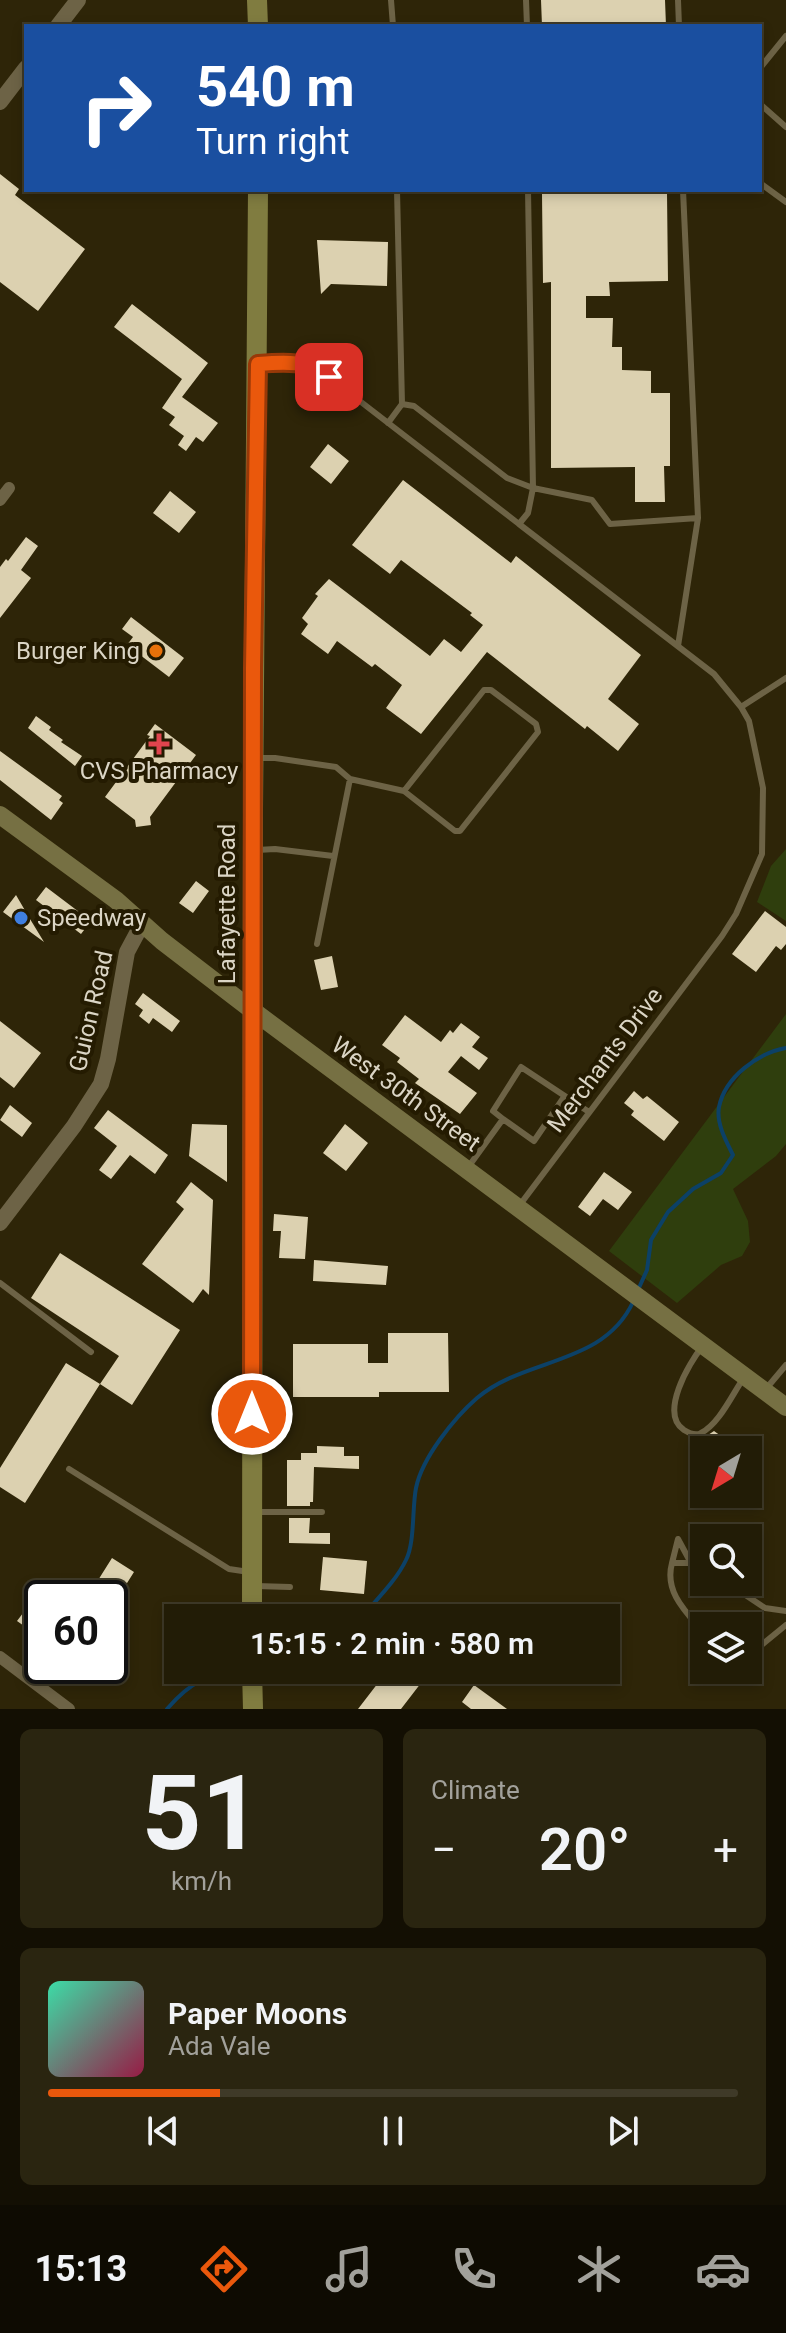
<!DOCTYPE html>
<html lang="en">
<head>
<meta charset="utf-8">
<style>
	body { margin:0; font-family:Roboto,sans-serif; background:#2a2510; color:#f1f3f6; height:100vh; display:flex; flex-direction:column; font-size:30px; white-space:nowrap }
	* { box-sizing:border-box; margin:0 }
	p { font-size:26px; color:#a2a19b }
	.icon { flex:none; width:44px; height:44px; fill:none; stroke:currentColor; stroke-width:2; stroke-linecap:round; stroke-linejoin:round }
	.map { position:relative; height:1709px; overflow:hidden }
	.details { display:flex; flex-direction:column; gap:20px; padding:20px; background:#130f03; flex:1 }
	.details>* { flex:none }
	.top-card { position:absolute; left:24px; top:24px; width:738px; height:168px; border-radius:0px; box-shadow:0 4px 12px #0003,0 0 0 2px #3f3a28; background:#1a4fa0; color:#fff; overflow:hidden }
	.needle { width:52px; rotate:218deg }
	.buttons { position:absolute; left:690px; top:1436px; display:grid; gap:16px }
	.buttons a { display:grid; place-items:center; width:72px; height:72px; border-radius:0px; background:#221c06; box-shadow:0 4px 12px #0003,0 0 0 2px #3f3a28; font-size:40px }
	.speed { position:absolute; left:24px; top:1580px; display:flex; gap:16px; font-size:40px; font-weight:700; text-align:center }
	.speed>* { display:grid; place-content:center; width:104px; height:104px; border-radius:50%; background:#221c06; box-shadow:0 4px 12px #0003,0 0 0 2px #3f3a28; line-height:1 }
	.speed .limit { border:4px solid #111; border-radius:12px; background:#fff; color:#111 }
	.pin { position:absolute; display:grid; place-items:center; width:68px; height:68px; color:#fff; margin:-34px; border-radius:16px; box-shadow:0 4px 12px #0006 }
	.me { position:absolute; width:88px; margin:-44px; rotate:0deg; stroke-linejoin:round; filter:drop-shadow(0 0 6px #0008) }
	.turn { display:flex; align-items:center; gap:28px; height:168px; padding:0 40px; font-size:36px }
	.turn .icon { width:104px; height:104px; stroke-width:2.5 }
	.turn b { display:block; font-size:56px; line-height:68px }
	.big { font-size:60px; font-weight:600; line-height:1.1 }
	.details .widget { flex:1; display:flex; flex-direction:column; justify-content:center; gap:12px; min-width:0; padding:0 28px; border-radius:12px; background:#2a2510 }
	.details .dial { align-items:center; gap:0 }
	.dial b { font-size:104px; line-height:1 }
	.song { display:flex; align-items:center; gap:24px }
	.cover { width:96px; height:96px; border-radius:12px; background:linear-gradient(135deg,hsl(160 70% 55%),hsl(340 70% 35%)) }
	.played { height:8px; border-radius:4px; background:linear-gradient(90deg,#ea580c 25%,#3f3a28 25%) }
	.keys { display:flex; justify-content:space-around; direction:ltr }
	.heat { display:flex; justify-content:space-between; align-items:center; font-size:44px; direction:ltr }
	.details .tiles { flex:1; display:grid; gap:20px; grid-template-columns:1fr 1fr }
	.widget:last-child { grid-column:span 2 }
	.trip { position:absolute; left:164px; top:1604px; width:456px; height:80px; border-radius:0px; background:#221c06; box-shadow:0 4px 12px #0003,0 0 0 2px #3f3a28; font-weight:600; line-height:80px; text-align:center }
	.menu { display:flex; height:128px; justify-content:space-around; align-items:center; background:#0e0b02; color:#a2a19b }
	.menu .icon { width:56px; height:56px }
	.menu .current { color:#ea580c }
	.menu b { font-size:36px; color:#f1f3f6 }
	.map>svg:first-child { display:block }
	.green { fill:#2f3e0d }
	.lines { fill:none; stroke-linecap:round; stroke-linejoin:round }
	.stream { stroke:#0c4167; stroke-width:4 }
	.building { fill:#dcd1b0 }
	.service { stroke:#6d6346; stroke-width:6 }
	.minor { stroke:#6d6346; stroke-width:12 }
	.tertiary { stroke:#6d6346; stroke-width:16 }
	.secondary { stroke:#767043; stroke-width:18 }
	.primary { stroke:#807c40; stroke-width:20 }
	.route-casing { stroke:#983908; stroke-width:20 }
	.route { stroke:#ea580c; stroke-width:14 }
	.food-dot { fill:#e8710a; stroke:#241b01; stroke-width:3 }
	.health-dot { fill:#e0444e; stroke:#241b01; stroke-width:3 }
	.shop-dot { fill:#3f7fe0; stroke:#241b01; stroke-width:3 }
	.labels { text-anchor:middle; stroke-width:8; stroke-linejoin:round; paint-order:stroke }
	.poi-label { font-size:24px; fill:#dbd5c5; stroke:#241b01; text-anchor:end }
	.street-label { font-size:24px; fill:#dbd5c5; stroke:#241b01 }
</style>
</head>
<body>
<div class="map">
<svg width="786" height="1709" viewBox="0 0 786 1709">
	<rect width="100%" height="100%" fill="#2e2508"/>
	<path class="green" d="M786,849V921L757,902L771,866Z
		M786,1014V1144L776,1156L733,1189L748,1221L750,1242L742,1256L721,1265L677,1303L609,1251Z"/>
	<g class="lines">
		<path class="stream" d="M638,1290L647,1270L651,1240L668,1212L693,1189L721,1173L733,1155C726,1141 716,1123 719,1107C725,1077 758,1053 786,1048
			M361,1618C376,1600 396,1581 406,1560C415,1542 412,1508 416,1488C422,1458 454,1418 477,1398C525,1357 603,1366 633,1302
			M167,1709C190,1682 209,1673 244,1670"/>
	</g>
	<path class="building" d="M541,0H665L666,26H542Z
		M0,174L19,189L15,195L85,249L38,311L0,282Z
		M550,190L667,193L668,281L609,282L610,296H586V318H613L612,347H622V370L651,371V393H670V466H664L665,502H635V467L551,468V282L543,283L542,194H550Z
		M317,240L388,242L387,286L331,284L321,294Z
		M132,304L208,363L182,397L218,423L203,442L196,437L186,451L178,445L184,436L169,425L175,417L162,408L182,379L114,327Z
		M328,444L349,461L331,484L310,467Z
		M403,480L511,563L516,556L641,655L608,699L639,724L618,751L587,726L585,729L487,652L421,734L386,708L402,685L375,664L372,667L337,641L328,654L301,634L308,624L302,618L318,596L315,594L329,579L430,656L444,639L461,652L483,625L470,615L472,613L401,560L390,574L352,545Z
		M170,491L196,512L179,533L153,513Z
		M26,537L38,546L21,570L31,578L0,618V567L6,559L8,561Z
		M131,617L184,658L169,677L127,645L133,637L122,629Z
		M36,716L51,727L49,730L63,740L61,742L82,756L75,766L28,728Z
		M155,724L196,755L150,817L151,825L136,827L135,820L105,797L150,736L147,735Z
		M0,751L62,796L59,800L63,803L51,820L0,780Z
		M196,881L209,891L193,913L179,903Z
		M46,887L91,921L81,934L36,900Z
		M16,895L30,919L44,942L3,912Z
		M765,911L786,927V944L781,950L776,946L756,972L732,954Z
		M332,956L338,987L321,990L314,960Z
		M143,993L180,1021L172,1032L153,1018L149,1024L139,1016L143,1010L135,1004Z
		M405,1015L441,1042L450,1030L453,1033L461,1023L480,1037L472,1047L488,1058L479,1070L461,1056L448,1072L477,1093L460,1114L415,1083L419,1079L397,1062L400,1058L382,1045Z
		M0,1021L41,1053L14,1088L0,1077Z
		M634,1091L643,1099L647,1096L679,1122L664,1141L631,1115L634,1111L624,1103Z
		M10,1105L32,1123L22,1137L0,1120Z
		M108,1110L168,1155L155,1174L130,1155L111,1179L99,1170L117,1146L94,1128Z
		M192,1124L227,1125V1182L189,1156Z
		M345,1124L368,1143L346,1171L323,1153Z
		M604,1172L632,1192L618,1210L603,1199L590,1216L578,1207Z
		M191,1182L213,1200L209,1295L203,1289L193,1303L142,1264L184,1209L176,1202Z
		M274,1214L308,1217L305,1259L279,1258L281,1231H273Z
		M60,1253L180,1330L132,1405L100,1384L119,1356L31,1298Z
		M314,1260L388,1266L386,1285L313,1281Z
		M388,1333H448L449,1392H379V1397H293V1344H368V1363H388Z
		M66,1363L100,1384L25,1503L0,1487V1468Z
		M714,1431L728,1441L722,1450H704V1465L690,1455L702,1439Z
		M317,1446L344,1447V1456H359V1469L314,1467L313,1502H310V1506H287V1460H301V1453H317Z
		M289,1518H310L309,1533H330V1544L289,1543Z
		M323,1557L367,1561L364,1594L320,1590Z
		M112,1558L134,1572L117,1599L95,1585Z
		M42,1605V1622L34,1633L17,1621L26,1609L34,1616Z
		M388,1670H431L401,1709H358Z
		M474,1685L507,1709H471L462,1702Z"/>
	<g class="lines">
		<path class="service" d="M391,0L393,26
			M526,0L527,26
			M678,0L679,26
			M760,68L786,36
			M760,104L786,127
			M760,183L786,202
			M397,190L402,404
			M528,190L533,488L592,500L610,524L698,518L683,190
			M261,364L291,362L317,368L519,524L528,513L533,488L507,478L414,406L402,404L388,423
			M678,646L698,518
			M741,707L786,678
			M257,758H275L336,767L350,779L317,944
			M350,779L404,791L455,831H460L538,732L536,724L491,690H484L404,791
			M257,850L275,849L333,856
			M503,1119L493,1111L521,1067L589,1112
			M469,1166L503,1119L534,1141L564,1097
			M519,1206L722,936L736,914L762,854L763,788L749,721L741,707L714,674L519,524
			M0,1283L91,1352
			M702,1347C689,1363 659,1414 684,1430C689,1433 696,1436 701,1433C719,1424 732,1395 743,1379
			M765,1390L786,1365
			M69,1469L229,1569L249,1572
			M257,1512H322
			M672,1563L678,1539L691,1563
			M704,1569L691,1563H672C664,1592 686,1612 704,1633
			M726,1582L765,1608L786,1611
			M256,1586L290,1587
			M748,1656L786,1625"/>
		<path class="minor" d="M0,500L9,488
			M0,1657L69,1709"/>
		<path class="tertiary" d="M58,26L78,0
			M0,102L26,68
			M0,1223L74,1126L101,1084L108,1059L127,952L142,924"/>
		<path class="secondary" d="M0,815L116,900L162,941L252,1010L786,1407"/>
		<path class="primary" d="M257,0L258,26
			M252,1618L253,810L258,190
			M252,1670L253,1709"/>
	</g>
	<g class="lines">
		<g class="route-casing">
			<path id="route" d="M252,1414L253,668L258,364C284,362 308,360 329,377"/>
		</g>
		<use href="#route" class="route"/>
	</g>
	<circle class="food-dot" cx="156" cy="651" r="8"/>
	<path class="health-dot" d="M155 732h8v8h8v8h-8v8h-8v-8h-8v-8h8z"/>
	<circle class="shop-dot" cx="21" cy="918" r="8"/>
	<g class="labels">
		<g class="poi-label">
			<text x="140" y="659">Burger King</text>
			<text x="159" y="779" text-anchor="middle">CVS Pharmacy</text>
			<text x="37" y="926" text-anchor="start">Speedway</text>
		</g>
		<g class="street-label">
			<text transform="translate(227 904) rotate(-90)" y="8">Lafayette Road</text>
			<text transform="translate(91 1011) rotate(-77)" y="8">Guion Road</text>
			<text transform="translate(605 1060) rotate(-53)" y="8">Merchants Drive</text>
			<text transform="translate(406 1094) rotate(36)" y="8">West 30th Street</text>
		</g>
	</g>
</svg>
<div class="buttons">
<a><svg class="needle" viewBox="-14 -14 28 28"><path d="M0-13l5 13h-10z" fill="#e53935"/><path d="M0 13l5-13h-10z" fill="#a2a19b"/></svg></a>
<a><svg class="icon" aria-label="search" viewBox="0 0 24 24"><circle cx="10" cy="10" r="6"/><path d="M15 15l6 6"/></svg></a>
<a><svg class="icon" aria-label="layers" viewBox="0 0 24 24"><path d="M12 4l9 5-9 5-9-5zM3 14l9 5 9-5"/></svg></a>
</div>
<div class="speed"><div class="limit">60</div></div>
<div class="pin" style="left:329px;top:377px;background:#d93025"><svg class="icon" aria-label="arrive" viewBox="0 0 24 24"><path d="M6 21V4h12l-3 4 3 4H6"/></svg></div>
<svg class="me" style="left:252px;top:1414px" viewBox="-20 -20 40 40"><circle r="17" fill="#ea580c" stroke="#fff" stroke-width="3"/><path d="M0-11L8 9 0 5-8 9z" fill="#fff"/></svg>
<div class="trip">15:15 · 2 min · 580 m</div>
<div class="top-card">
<div class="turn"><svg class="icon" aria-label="right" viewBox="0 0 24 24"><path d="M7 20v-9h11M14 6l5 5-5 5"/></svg><div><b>540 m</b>Turn right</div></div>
</div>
</div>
<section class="details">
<div class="tiles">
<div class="widget dial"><b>51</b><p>km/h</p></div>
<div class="widget"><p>Climate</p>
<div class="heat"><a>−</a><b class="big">20°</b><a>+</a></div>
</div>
<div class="widget">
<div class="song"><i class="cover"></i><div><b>Paper Moons</b><p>Ada Vale</p></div></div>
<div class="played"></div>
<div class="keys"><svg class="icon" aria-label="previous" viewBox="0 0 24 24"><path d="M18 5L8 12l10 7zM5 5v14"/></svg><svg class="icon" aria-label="pause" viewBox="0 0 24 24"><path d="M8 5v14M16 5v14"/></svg><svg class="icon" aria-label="next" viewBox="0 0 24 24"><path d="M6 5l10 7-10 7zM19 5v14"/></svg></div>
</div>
</div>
</section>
<nav class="menu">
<b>15:13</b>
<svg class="icon current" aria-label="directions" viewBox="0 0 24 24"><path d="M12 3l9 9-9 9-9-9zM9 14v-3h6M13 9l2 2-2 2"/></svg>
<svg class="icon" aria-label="music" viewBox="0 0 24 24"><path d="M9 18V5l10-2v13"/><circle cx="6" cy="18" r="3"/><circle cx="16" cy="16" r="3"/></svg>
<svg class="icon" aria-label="phone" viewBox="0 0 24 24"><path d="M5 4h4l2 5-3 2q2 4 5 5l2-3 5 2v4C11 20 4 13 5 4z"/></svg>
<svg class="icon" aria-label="climate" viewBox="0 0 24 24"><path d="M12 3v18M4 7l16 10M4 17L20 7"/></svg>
<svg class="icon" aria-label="car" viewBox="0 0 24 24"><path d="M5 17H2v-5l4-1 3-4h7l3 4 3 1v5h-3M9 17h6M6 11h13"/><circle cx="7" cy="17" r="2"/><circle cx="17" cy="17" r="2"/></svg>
</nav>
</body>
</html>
